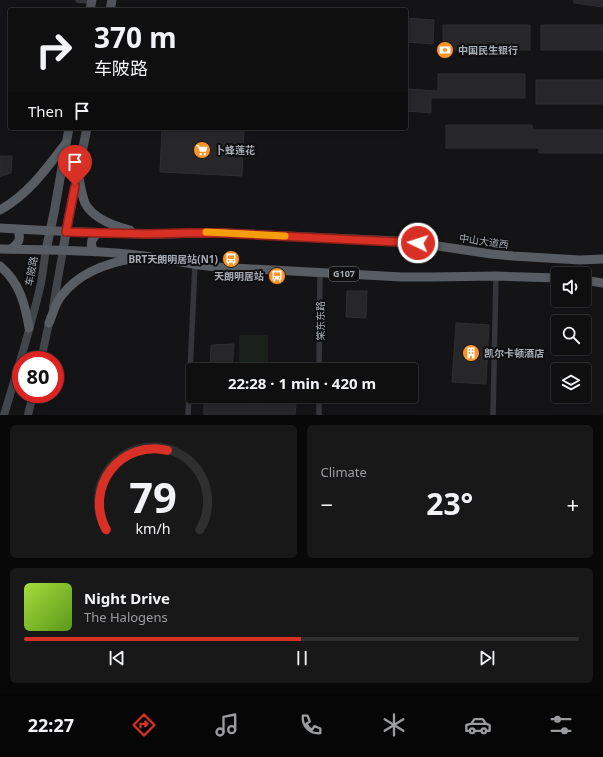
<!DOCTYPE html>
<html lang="en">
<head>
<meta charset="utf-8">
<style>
	body { margin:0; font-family:"Noto Sans","Noto Sans SC",sans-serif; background:#181819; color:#f1f3f6; height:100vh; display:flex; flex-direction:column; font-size:15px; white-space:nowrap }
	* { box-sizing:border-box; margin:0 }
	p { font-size:13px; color:#9b9c9f }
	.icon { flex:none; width:22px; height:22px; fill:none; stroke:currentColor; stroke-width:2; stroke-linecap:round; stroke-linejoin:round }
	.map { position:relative; height:415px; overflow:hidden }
	.panel { display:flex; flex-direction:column; gap:10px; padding:10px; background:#080809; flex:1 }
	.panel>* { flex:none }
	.guide { position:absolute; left:8px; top:8px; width:400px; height:122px; border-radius:4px; box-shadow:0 2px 6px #0003,0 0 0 1px #2f2f30; background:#0f0f10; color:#f1f3f6; overflow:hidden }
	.fabs { position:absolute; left:551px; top:267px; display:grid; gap:8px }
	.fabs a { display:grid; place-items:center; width:40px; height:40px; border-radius:4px; background:#0f0f10; box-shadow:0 2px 6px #0003,0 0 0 1px #2f2f30; font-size:20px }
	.speed { position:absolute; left:12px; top:351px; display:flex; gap:8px; font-size:20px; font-weight:700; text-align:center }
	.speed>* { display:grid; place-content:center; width:52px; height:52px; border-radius:50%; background:#0f0f10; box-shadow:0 2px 6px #0003,0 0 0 1px #2f2f30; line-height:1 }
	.speed .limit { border:6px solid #d22; background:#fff; color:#111 }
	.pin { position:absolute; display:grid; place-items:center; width:34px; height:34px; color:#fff; margin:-41px -17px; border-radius:50% 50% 50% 0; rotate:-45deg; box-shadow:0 0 4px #0007 }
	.pin .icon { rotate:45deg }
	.me { position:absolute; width:44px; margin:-22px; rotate:274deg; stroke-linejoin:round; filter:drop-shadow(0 0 3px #0008) }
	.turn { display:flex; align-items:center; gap:14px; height:84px; padding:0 20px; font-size:18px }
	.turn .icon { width:52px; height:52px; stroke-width:2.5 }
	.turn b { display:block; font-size:28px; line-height:34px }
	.then { display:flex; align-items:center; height:38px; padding:0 20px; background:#0003; gap:8px; font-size:15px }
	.big { font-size:30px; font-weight:700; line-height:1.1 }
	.panel .widget { flex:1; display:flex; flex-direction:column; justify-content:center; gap:6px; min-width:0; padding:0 14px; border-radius:6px; background:#181819 }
	.panel .dial { align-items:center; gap:0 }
	.dial svg { height:104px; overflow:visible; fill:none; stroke:#2f2f30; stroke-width:7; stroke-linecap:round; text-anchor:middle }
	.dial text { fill:#f1f3f6; stroke:none }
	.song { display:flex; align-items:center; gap:12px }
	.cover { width:48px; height:48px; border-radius:6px; background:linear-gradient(135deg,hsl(80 70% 55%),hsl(90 70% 35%)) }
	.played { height:4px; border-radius:2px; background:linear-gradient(90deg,#d93025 50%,#2f2f30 50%) }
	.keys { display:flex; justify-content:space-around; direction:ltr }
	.heat { display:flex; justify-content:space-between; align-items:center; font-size:22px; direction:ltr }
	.panel .tiles { flex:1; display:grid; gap:10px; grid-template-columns:1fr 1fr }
	.widget:last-child { grid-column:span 2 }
	.trip { position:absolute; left:186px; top:363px; width:232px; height:40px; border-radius:4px; background:#0f0f10; box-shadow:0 2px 6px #0003,0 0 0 1px #2f2f30; font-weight:700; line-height:40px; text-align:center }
	.tab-bar { display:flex; height:64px; justify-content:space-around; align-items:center; background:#060606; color:#9b9c9f }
	.tab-bar .icon { width:28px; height:28px }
	.tab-bar .current { color:#d93025 }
	.tab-bar b { font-size:18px; color:#f1f3f6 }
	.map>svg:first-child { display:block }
	.green { fill:#1a211a }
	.building { fill:#27272a; stroke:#2e2e32 }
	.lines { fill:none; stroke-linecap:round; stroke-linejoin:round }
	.minor { stroke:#35363b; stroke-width:5.5 }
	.secondary { stroke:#42464b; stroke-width:8 }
	.primary { stroke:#50545a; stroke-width:9 }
	.trunk { stroke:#585c63; stroke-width:9 }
	.route-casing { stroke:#8d1f18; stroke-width:10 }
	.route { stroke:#d93025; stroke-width:7 }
	.slow { stroke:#f59e0b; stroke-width:7 }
	.labels { text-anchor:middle; stroke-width:4; stroke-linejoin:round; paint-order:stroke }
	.shield { fill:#0f0f11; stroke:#787e84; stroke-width:1 }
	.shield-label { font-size:9px; font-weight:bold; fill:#a5adb6 }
	.poi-label { font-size:10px; font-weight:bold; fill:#a5adb6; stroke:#0f0f11; text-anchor:start }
	.street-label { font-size:10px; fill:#a5adb6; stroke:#0f0f11 }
</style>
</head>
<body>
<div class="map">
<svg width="603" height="415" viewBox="0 0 603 415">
	<rect width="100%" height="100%" fill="#141416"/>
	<path class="green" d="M239,335H268V370H239Z"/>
	<path class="building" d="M574,0H603V7L574,3Z
		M406,18L434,20L433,44L406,42Z
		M443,25H530V50H443Z
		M541,25H603V50H541Z
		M438,74H525V98H431V113L406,111V89L438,91Z
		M536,80H603V104H536Z
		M446,125H532V130H603V153H539V148H446Z
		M162,128H244L242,176L160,172Z
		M0,156H12L11,173L4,175L0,177Z
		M347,291H367L366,318L346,317Z
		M456,323L489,325L486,384L452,382Z
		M234,344L232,370H210L211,345Z
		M204,403L296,404L295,415H204Z"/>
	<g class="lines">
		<path class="minor" d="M78,0L87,1
			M319,370L320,272
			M188,415L195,264
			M319,415V396
			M493,415L496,276"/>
		<path class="secondary" d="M53,307L63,250
			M41,360L50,318
			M4,415C17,371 31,328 41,283C43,272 44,261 46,250
			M28,415L33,394"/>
		<path class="primary" d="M90,10L92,0
			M110,10L112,0
			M46,250L54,213L69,128
			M63,250L69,215L87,128"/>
		<path class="trunk" d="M78,172C80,182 81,193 85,203C93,219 114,226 130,230
			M0,210C28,195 47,168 66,143
			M0,228C49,231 97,233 146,234C171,235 197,232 222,233L397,241L418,243L491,254L513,256L580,260L603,259
			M0,249C42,250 86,250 128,254C158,257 186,264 216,267L402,277H432L496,276L558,278
			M10,249C19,244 22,238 17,229
			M95,252C89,245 91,239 98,233
			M0,266C20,283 25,304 29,328
			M584,280L603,283
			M49,323C53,314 55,303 62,295C80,272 109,262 137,258"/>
	</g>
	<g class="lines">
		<g class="route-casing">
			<path id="route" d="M75,186L66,232L147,234L188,233H222L418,243"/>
		</g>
		<use href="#route" class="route"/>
		<path class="slow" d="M206,232L285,236"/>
	</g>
	<defs>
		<g id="bank-disc" transform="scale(0.9)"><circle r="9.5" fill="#f89429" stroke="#0f0f11"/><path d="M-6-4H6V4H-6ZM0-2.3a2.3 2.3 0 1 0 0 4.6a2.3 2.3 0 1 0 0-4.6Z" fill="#fff"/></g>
		<g id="supermarket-disc" transform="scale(0.9)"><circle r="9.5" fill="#f89429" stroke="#0f0f11"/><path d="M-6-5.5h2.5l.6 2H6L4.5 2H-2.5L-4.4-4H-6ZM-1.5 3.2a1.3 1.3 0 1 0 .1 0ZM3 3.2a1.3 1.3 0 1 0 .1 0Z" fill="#fff"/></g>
		<g id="bus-disc" transform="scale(0.9)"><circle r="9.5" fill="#f89429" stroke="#0f0f11"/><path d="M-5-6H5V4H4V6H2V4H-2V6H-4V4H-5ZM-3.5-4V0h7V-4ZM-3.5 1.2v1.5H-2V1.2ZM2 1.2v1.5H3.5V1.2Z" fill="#fff"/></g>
		<g id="building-disc" transform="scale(0.9)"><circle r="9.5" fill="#f89429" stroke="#0f0f11"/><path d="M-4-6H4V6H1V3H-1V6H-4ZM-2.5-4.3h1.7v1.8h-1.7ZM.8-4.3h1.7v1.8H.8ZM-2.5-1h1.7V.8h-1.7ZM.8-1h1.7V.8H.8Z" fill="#fff"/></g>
	</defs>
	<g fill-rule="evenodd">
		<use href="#bank-disc" x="445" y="50"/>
		<use href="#supermarket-disc" x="202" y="150"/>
		<use href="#bus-disc" x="231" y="259"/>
		<use href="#bus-disc" x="277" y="276"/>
		<use href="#building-disc" x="471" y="353"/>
	</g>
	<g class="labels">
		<rect class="shield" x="329" y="267" width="30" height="14" rx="3"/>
		<g class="shield-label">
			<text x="344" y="277">G107</text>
		</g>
		<g class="poi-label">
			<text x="458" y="54">中国民生银行</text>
			<text x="215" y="154">卜蜂莲花</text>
			<text x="218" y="263" text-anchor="end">BRT天朗明居站(N1)</text>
			<text x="264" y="280" text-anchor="end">天朗明居站</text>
			<text x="484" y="357">凯尔卡顿酒店</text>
		</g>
		<g class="street-label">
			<text transform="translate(484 241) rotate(8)" y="4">中山大道西</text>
			<text transform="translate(31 271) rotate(-80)" y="4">车陂路</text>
			<text transform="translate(320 321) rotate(-90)" y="4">棠东东路</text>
		</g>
	</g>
</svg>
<div class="fabs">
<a><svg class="icon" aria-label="sound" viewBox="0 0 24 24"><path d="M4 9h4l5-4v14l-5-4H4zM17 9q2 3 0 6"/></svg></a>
<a><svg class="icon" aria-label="search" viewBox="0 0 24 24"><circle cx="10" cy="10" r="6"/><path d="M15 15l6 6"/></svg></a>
<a><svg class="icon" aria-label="layers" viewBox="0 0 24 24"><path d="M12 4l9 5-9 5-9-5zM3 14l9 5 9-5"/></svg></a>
</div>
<div class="speed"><div class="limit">80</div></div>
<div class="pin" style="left:75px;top:186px;background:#d93025"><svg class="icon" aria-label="arrive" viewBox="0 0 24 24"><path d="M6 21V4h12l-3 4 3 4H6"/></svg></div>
<svg class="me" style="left:418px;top:243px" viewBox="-20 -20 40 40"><circle r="17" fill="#d93025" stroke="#fff" stroke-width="3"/><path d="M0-11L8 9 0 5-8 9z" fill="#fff"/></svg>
<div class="trip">22:28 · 1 min · 420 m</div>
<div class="guide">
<div class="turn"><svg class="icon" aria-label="right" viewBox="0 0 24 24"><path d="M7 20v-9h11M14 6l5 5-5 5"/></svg><div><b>370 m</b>车陂路</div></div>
<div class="then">Then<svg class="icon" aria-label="arrive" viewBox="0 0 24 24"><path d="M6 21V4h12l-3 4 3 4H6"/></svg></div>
</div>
</div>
<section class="panel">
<div class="tiles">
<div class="widget dial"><svg viewBox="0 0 100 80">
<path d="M14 69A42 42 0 1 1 86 69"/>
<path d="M14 69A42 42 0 0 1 61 8" stroke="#d93025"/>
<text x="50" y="56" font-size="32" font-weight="700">79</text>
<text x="50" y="72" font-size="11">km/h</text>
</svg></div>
<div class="widget"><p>Climate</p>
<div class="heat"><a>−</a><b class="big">23°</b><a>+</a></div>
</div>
<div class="widget">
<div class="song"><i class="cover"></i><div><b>Night Drive</b><p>The Halogens</p></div></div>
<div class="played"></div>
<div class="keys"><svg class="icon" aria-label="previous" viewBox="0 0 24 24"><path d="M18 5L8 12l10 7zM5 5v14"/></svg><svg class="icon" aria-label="pause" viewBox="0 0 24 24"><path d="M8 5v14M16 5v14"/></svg><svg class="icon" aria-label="next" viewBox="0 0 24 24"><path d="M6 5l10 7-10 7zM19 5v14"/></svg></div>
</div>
</div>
</section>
<nav class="tab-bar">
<b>22:27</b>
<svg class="icon current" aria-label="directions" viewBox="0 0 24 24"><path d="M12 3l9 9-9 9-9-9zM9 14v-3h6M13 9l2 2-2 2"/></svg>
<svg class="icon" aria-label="music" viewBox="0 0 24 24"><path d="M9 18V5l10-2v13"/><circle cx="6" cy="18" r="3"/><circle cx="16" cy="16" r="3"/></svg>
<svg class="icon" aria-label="phone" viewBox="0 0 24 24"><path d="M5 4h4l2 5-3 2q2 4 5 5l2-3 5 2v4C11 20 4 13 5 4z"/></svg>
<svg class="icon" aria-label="climate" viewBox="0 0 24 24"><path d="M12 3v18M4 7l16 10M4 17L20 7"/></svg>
<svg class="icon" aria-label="car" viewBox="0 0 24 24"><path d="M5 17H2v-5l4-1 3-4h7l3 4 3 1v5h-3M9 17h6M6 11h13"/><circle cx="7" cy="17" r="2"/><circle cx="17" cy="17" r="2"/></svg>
<svg class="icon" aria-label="filters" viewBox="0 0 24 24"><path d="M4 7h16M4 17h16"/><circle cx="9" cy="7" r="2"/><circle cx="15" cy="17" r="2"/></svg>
</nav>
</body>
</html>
